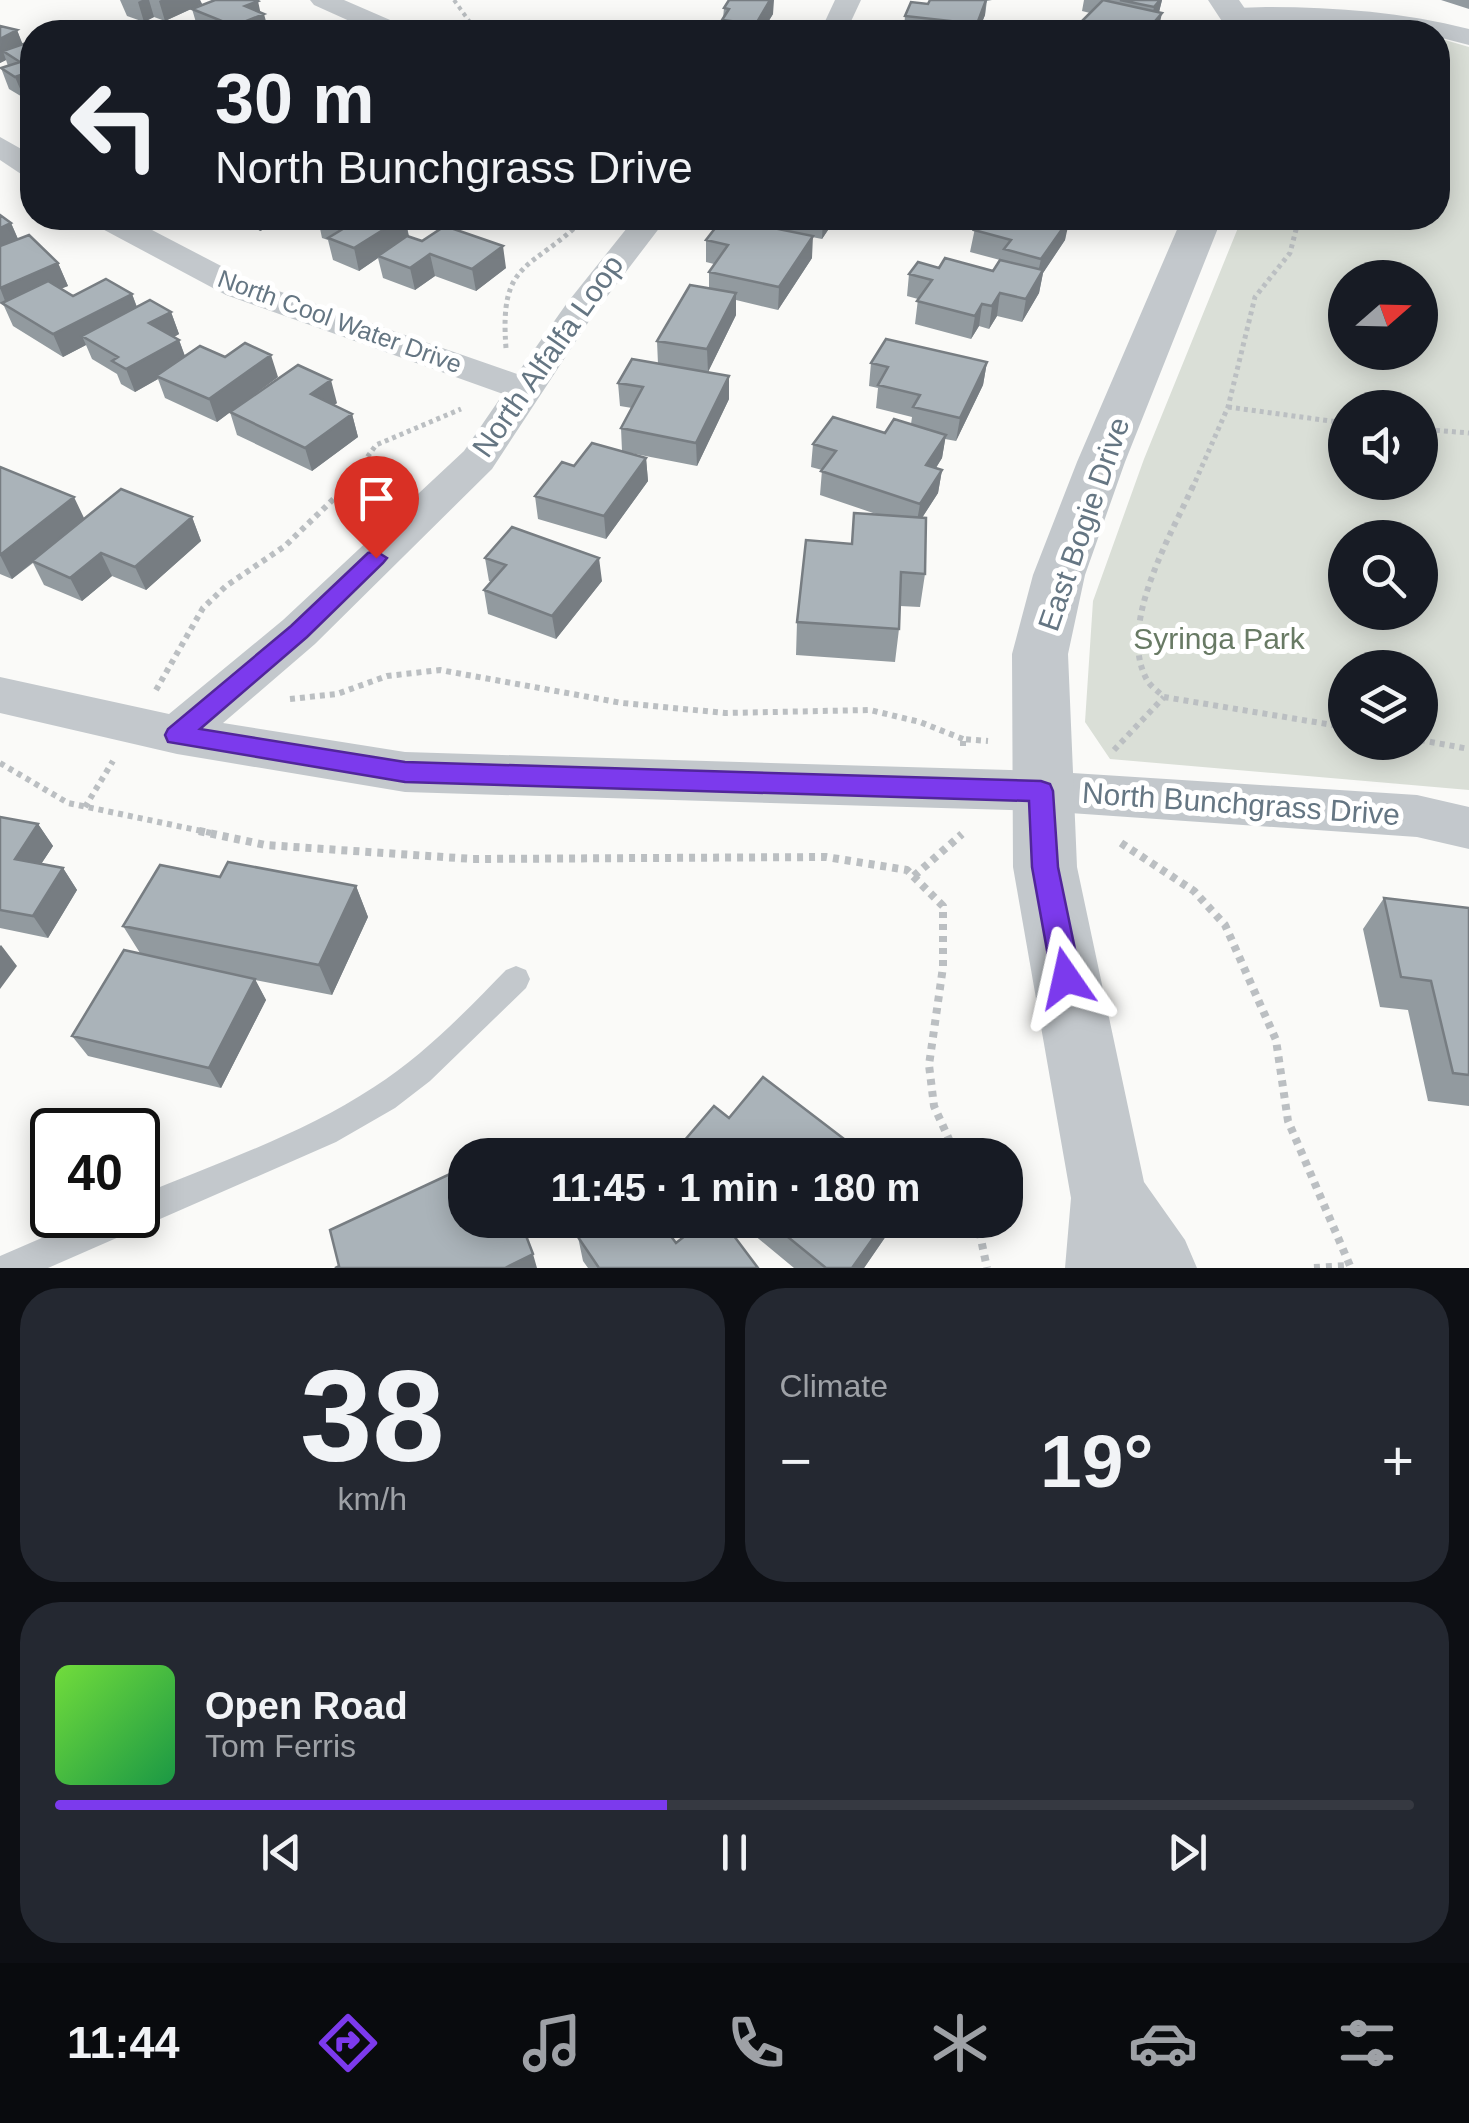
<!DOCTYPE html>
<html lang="en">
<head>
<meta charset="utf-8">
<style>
	body { margin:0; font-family:Helvetica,sans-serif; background:#242831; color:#f1f3f6; height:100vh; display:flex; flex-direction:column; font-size:38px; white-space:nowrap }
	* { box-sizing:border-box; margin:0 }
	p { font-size:32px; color:#9ea1a6 }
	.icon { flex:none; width:55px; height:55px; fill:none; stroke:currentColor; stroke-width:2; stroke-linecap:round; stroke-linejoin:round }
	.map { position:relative; height:1268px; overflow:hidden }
	.panel { display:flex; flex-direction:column; gap:20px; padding:20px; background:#0d0f14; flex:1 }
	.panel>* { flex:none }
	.hud { position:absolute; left:20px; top:20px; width:1430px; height:210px; border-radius:40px; box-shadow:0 5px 25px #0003; background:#171b24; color:#f1f3f6; overflow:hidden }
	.needle { width:65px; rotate:70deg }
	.buttons { position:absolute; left:1328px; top:260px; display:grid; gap:20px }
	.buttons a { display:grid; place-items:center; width:110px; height:110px; border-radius:50%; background:#171b24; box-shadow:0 5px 25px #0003; font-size:50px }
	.speed { position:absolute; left:30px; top:1108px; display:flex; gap:20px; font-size:50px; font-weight:700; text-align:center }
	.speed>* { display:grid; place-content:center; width:130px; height:130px; border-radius:50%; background:#171b24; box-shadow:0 5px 25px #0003; line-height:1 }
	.speed .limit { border:5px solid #111; border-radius:15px; background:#fff; color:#111 }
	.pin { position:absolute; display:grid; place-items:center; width:85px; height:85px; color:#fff; margin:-102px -42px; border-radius:50% 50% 50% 0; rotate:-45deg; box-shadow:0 0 10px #0007 }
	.pin .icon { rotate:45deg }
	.me { position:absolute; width:110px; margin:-55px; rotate:349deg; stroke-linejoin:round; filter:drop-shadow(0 0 8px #0008) }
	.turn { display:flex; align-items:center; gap:35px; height:210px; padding:0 30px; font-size:45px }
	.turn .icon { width:130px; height:130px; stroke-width:2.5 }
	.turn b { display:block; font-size:70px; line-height:85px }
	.big { font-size:75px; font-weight:700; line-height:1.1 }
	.panel .card { flex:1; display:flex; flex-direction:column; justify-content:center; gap:15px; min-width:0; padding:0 35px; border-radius:40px; background:#242831 }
	.panel .dial { align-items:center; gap:0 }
	.dial b { font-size:130px; line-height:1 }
	.song { display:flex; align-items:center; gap:30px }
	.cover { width:120px; height:120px; border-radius:15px; background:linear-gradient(135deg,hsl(100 70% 55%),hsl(140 70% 35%)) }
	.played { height:10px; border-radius:5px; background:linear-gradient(90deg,#7c3aed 45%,#363941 45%) }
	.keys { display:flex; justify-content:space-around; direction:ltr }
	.heat { display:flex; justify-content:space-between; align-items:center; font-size:55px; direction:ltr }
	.panel .tiles { flex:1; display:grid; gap:20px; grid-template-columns:1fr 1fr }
	.card:last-child { grid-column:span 2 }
	.trip { position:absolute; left:448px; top:1138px; width:575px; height:100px; border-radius:40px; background:#171b24; box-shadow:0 5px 25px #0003; font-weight:700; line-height:100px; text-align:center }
	.dock { display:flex; height:160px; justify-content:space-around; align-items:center; background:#090b0e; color:#9ea1a6 }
	.dock .icon { width:70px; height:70px }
	.dock .selected { color:#7c3aed }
	.dock b { font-size:45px; color:#f1f3f6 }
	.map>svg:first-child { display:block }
	.green { fill:#dadfd7; fill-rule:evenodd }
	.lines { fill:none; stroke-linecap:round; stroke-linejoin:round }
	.path-far3 { stroke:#bbbfc2; stroke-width:4; stroke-dasharray:4 4; stroke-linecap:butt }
	.path-far2 { stroke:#bbbfc2; stroke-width:5; stroke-dasharray:4 4; stroke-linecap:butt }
	.path-far1 { stroke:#bbbfc2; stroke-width:6; stroke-dasharray:5 5; stroke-linecap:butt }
	.path { stroke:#bbbfc2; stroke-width:8; stroke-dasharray:6 6; stroke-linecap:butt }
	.service { fill:#c3c8cc; fill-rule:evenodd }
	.minor { fill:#c3c8cc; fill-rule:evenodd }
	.tertiary { fill:#c3c8cc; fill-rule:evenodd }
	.wall { fill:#929a9f }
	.shaded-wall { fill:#777d82 }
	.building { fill:#aab3b9; stroke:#777d82; stroke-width:2.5 }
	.route { fill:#7c3aed; stroke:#51269a; stroke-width:2.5 }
	.labels { text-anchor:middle; stroke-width:10; stroke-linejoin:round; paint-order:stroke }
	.far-street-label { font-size:25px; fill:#657683; stroke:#fff }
	.street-label { font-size:30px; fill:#657683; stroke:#fff }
	.park-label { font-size:30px; fill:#687a64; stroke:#fff }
</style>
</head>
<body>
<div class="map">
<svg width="1469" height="1268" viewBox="0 0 1469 1268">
	<rect width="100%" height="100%" fill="#fafaf8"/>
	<path class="green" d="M1305,22L1398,27L1419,32L1271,30L1280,24Z
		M1438,38L1469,47V790L1110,759L1085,722L1093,601L1144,459L1242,218H1438ZM1345,278H1420V352H1345ZM1345,408H1420V482H1345ZM1345,538H1420V612H1345ZM1345,668H1420V742H1345Z"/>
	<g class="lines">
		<path class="path-far3" d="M454,0L477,32"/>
		<path class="path-far2" d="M506,348C499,258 531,272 585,218
			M1228,407L1345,423
			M1420,429L1469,433
			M344,489L376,445L461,409
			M1192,489L1228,407L1255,297L1290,253L1299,218"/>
		<path class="path-far1" d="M1193,486C1170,537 1117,626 1147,680C1150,686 1159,692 1164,697L1345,727
			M156,690L203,608L226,586L285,546L347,486
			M290,699L337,694L387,676L440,670L622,703L725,713L870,710L920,722L963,739
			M1420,740L1469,749
			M963,746V739L988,741
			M1114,750L1164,697
			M0,763L68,803L211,833
			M85,807L113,761"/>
		<path class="path" d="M199,831L265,845L473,859L826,857L907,870L943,906V967L929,1065L934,1106L956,1155
			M1121,843L1194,891L1225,925L1276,1040L1288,1121L1351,1268
			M914,876L962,834
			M977,1220L987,1268
			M1314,1268L1348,1266"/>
		<path class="service" d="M516,966L526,970L530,979L526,988L430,1081L395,1108L336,1142L48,1268H0V1256L95,1215H138V1196C217,1163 301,1135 374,1087C424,1055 465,1012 506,970Z"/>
		<path class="minor" d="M310,0H344L404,26L408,32H374L314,5Z
			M835,0H861L846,32H820Z
			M1266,7C1335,7 1402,12 1469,29V45L1438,37V32L1325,23L1236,24L1223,16L1236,8Z
			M0,137L32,155V177L21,174L0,160Z
			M90,218H129L250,281L517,374L567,303L635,218H667L593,315L492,469L315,644L223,723L405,752L1041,771L1417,795L1469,807V849L1417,837L1041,811L405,792L177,754L0,713V677L169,714L283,620L464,451L503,394L226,295L95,225Z"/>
		<path class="tertiary" d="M1208,0H1239L1261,32H1229Z
			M1182,218H1222L1125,462L1085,575L1068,654L1077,867L1144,1182L1185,1240L1197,1268H1065L1071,1198L1013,867L1012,654L1033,575L1077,462Z"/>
	</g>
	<path class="wall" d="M120,0H200L202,4L165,21L154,17L144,22L127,16Z
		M930,0H992L987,1L985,15L978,32H898L904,28L905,16L928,4Z
		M1084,0H1162L1159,12V29L1168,32H1078L1079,24L1090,13L1082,11Z
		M1441,0H1469V9Z
		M724,8L773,14L762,32H687L722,29Z
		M192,9L261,12L269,32H207L198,29Z
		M0,26L17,30L22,44L32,41V94L24,98L9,89L1,68L8,66L6,60L0,63Z
		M0,215L11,223L18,239L58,263L68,286L61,288L73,296L132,294L137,307L171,312L179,334L174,337L179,340L185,356L278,377L256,393L337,403L334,405L352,414L358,437L312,471L237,435L230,412L217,422L165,398L158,379L135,392L121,384L117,374L92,359L86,345L63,357L13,326L4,306L0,303Z
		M239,218H405L409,236L506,268L476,291L435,276L415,290L383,278L378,258L359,271L333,260L328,240L322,238L318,219L302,226L289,218L260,231Z
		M738,218H836L822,239L812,237V258L778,310L736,300V315L708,372L658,364L657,341L709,288V272L714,264L706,262V240L738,221Z
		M972,218H1067L1065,240L1043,273L1039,293L1022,322L997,316L989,329L979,326L971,339L915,324L918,299L907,296L909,274L939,268L993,271L1000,260L970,252L975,228L971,227Z
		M987,362L983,385L956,441L945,439L942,458L936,468L942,470L938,493L922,518L925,574L920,607L900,606L899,629L895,662L796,655L797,622L852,544L879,515L820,495L822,470L811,467L813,444L885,433L911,424L912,417L876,408L878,388L869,386L871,363Z
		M618,383L729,399L697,466L625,452L646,458L648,481L606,539L538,519L535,496L574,466L622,451L621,428L632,408L620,406Z
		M0,467L84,519L192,517L201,541L146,590L112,576L82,601L44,585L33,563L12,579L0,574Z
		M485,558L602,581L556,639L488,614L484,590L492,582L489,581Z
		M0,817L38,824L53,846L41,864L63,868L77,890L48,938L0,928Z
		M220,877L356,886L368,917L332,995L255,980L266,1000L221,1088L88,1056L72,1036L140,953L123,926Z
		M1384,898L1469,908V1106L1428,1101L1408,1010L1380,1007L1363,929Z
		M736,1220H897L864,1268H794Z
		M578,1237L676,1243L758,1268H588L583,1261Z"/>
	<path class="shaded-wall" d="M142,0H149L154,17L144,22L138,2Z
		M161,0H200L202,4L165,21L159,1Z
		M770,0H774L773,14L762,32H756V24Z
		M986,0L985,15L978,32H976L977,24Z
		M1160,0H1162L1158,16L1162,13L1158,32H1149L1154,7Z
		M258,1L261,15L264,14L269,32H236L234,26L245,6Z
		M17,30L25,50L3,51L6,60L0,63V39Z
		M32,71V94L24,98L15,77Z
		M256,218H289L260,231Z
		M300,218H317L318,219L302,226Z
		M402,218H405L409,238L378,256V258L359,271L354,248Z
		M823,218H836L822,239Z
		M1070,218L1065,240L1043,273L1039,293L1022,322L1026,299L1036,281L1041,259Z
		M11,223L21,246L0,254V228Z
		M813,236L812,258L778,310L779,287Z
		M503,246L506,268L476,291L472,269Z
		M430,254L435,276L415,290L410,268Z
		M58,263L68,286L13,309L7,306L0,288Z
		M736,293V315L708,372L707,349Z
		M1000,293L997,316L989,329L992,306Z
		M132,294L140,316L82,336L86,345L63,357L53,334Z
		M982,304L979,326L971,339L975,316Z
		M171,312L179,334L158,346L149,323Z
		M179,340L187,362L156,376L158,379L135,392L126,369Z
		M271,355L278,377L217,422L209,399Z
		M987,362L983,385L956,441L960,418Z
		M729,376V399L697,466L696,443Z
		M331,380L337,403L317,417L311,394Z
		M352,414L358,437L312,471L305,448Z
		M946,435L942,458L923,488L926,465Z
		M646,458L648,481L606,539L604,516Z
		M942,470L938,493L916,527L920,504Z
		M74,497L85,520L12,579L0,555Z
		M192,517L201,541L146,590L135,567Z
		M101,553L112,576L82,601L70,578Z
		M599,558L602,581L556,639L552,616Z
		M38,824L53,846L30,881L15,859Z
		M63,868L77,890L48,938L33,916Z
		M356,886L368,917L332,995L319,965Z
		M1,945L17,966L0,989V946Z
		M255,979L266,1000L221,1088L209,1068Z
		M886,1220H897L864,1268H852Z
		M533,1254L537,1268H505Z"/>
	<path class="building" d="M215,0H256L258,1L245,6L264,14L234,26L192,9Z
		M729,0H770L756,24L722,20L729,9L724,8Z
		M930,0H986L977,24L905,16L911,2L928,4Z
		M1103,0L1162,13L1150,27L1168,31L1167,32H1117L1079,24Z
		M1120,0H1160L1154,7Z
		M293,24L310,32L323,27L334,32H271Z
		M698,24L738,32H687Z
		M0,26L17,30L0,39Z
		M900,28L941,32H898Z
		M32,41V71L15,77L1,68L20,62L3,51Z
		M0,215L11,223L0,228Z
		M322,218H402L354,248L328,238L346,227Z
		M723,218L813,236L779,287L709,272L728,245L706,240Z
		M983,218H1070L1041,259L1004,249L1011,240L974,230Z
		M445,226L503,246L472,269L430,254L410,268L378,256L407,236L422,241Z
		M29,235L58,263L0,288V246Z
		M945,258L993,271L1000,260L1043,270L1026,299L1000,293L992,306L982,304L975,316L917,301L932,280L909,274L918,262L939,268Z
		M106,279L132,294L53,334L2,303L48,281L73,296Z
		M690,285L736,293L707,349L657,341Z
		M150,300L171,312L149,323L179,340L126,369L112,361L118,357L82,336Z
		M886,339L987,362L960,418L913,407L920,395L878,385L888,367L871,363Z
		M245,343L271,355L209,399L156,376L200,346L225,357Z
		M632,359L729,376L696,443L621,428L643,387L618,383Z
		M298,365L331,380L311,394L352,414L305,448L230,412Z
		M833,417L885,433L894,419L946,435L926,465L942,470L920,504L821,471L836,451L813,444Z
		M592,443L646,458L604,516L535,496L562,462L574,466Z
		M0,467L74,497L0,555Z
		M121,489L192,517L135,567L101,553L70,578L32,561Z
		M854,513L926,518L925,574L901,572L899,629L797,622L806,540L852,544Z
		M512,527L599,558L552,616L484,590L506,565L485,558Z
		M0,817L38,824L15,859L63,868L33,916L0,910Z
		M228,862L356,886L319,965L123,926L160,865L220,877Z
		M1384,898L1469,908V1075L1453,1073L1431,981L1401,977Z
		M124,950L255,979L209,1068L72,1036Z
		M763,1077L865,1155H687L678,1148L714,1106L729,1118Z
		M465,1167V1220H520L533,1254L505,1268H335L339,1266L330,1230Z
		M600,1220H659L676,1243L705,1220H722L758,1268H599L578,1237Z
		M767,1220H886L852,1268H826Z"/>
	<path class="route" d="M376,551L387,558L383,563L307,637L200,729L405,762L1041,781L1050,784L1053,791L1058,867L1081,978L1076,987L1066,990L1057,987L1052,978L1032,867L1029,801L405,782L168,742L165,735L168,729L291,626L368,553Z"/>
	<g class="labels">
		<g class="far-street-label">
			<text transform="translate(340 321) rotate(20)" y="9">North Cool Water Drive</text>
		</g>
		<g class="street-label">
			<text transform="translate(548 356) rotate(-55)" y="10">North Alfalfa Loop</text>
			<text transform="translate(1084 524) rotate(-71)" y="10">East Bogie Drive</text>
			<text transform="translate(1241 804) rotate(4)" y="10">North Bunchgrass Drive</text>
		</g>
		<g class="park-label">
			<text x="1219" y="649">Syringa Park</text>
		</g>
	</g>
</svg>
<div class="buttons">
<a><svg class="needle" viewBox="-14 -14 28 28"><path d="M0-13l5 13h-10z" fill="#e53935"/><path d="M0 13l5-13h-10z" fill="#9ea1a6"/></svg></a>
<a><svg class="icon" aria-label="sound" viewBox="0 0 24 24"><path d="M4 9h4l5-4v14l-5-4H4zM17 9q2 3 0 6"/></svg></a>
<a><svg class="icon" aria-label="search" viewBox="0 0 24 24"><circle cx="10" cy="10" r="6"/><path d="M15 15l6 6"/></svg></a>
<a><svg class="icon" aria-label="layers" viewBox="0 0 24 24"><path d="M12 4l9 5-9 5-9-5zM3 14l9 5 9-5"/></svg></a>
</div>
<div class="speed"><div class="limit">40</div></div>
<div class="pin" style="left:376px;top:558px;background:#d93025"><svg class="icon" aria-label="arrive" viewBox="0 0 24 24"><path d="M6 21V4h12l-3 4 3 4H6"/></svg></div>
<svg class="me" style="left:1066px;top:978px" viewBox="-20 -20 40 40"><path d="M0-17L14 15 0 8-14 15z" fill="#7c3aed" stroke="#fff" stroke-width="4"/></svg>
<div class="trip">11:45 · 1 min · 180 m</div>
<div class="hud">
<div class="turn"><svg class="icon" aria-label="left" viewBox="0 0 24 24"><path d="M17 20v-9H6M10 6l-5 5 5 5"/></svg><div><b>30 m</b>North Bunchgrass Drive</div></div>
</div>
</div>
<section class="panel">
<div class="tiles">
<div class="card dial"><b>38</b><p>km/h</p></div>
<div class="card"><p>Climate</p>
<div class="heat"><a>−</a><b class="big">19°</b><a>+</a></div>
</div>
<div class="card">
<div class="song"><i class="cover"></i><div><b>Open Road</b><p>Tom Ferris</p></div></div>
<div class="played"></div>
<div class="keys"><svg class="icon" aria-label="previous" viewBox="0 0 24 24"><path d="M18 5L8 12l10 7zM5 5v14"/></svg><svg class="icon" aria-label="pause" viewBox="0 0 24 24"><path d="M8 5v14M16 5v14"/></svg><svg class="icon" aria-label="next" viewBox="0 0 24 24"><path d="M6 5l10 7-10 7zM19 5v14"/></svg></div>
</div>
</div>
</section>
<nav class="dock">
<b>11:44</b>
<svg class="icon selected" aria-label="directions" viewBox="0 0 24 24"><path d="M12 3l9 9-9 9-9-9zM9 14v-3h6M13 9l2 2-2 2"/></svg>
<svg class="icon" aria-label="music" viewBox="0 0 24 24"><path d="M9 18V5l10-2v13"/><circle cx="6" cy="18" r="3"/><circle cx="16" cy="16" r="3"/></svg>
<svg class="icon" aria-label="phone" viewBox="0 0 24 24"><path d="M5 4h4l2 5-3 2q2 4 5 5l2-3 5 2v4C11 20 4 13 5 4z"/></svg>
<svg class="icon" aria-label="climate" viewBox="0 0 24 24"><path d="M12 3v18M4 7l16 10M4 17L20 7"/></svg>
<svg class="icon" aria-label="car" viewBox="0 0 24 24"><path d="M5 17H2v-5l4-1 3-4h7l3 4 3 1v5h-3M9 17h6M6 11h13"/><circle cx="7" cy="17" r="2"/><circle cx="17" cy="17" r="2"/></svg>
<svg class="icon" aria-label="filters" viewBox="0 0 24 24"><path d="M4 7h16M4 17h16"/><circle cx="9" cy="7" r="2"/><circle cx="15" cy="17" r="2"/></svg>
</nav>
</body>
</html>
